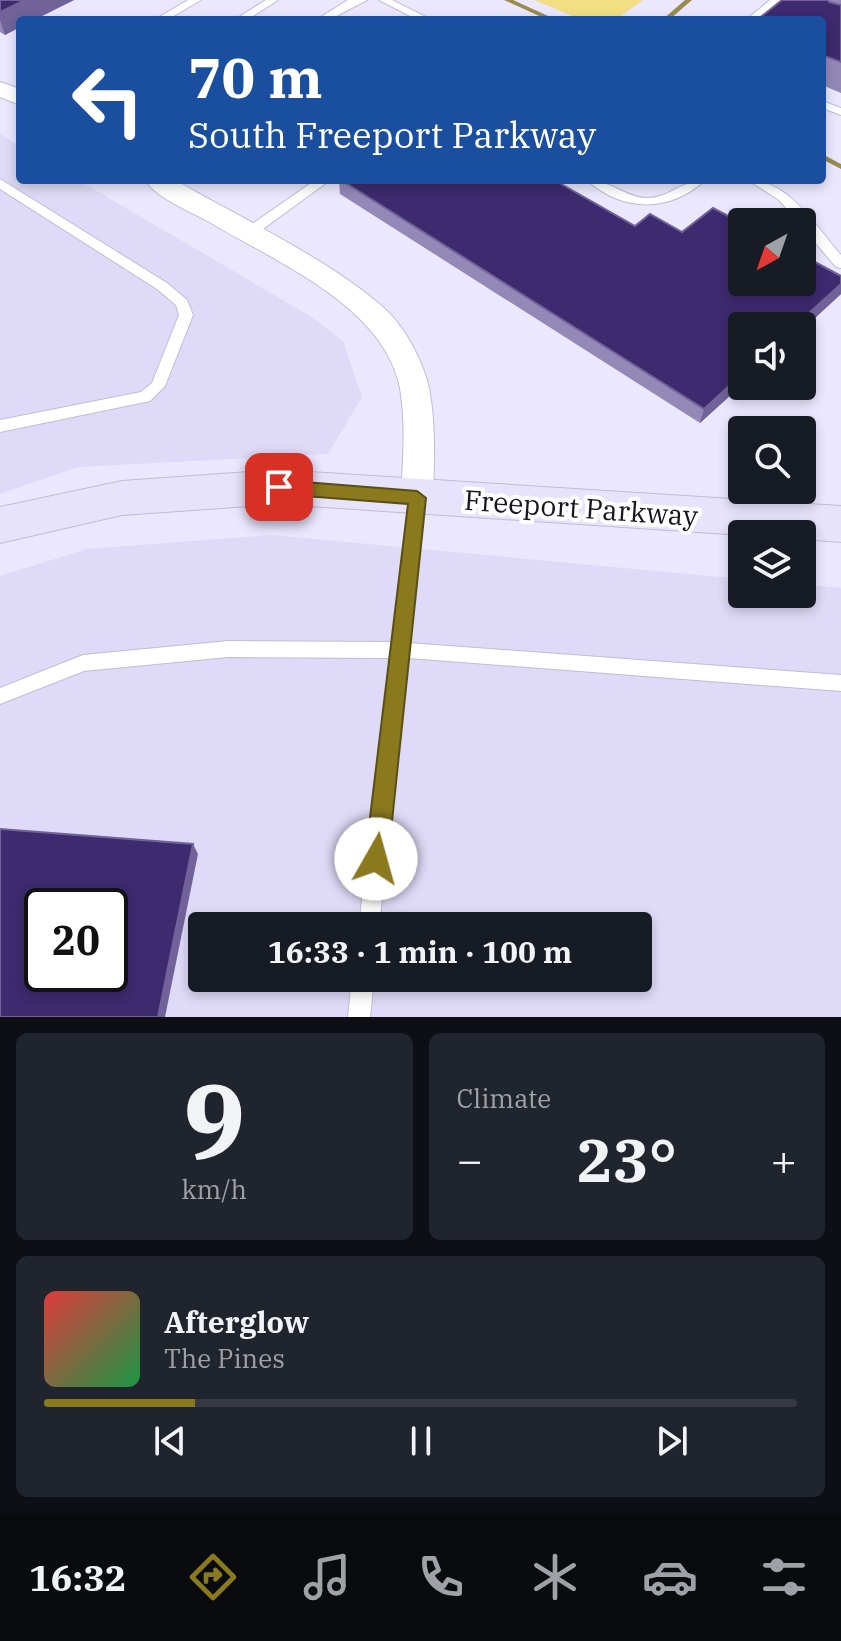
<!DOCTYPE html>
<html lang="en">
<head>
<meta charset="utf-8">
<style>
	body { margin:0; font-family:"IBM Plex Serif",serif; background:#20242c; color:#f1f3f6; height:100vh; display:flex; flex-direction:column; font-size:30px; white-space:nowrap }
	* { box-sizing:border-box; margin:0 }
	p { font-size:26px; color:#9ea1a6 }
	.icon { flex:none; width:44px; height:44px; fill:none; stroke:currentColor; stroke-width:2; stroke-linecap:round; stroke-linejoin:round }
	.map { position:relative; height:1017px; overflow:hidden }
	.sheet { display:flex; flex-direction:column; gap:16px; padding:16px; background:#0d0f14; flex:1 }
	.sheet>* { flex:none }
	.top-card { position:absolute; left:16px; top:16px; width:810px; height:168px; border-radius:8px; box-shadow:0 4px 12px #0003; background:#1a4fa0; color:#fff; overflow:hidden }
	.needle { width:52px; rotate:220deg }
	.tools { position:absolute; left:728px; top:208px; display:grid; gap:16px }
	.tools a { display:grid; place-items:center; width:88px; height:88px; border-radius:8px; background:#171b24; box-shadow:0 4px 12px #0003; font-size:40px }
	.speed { position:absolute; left:24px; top:888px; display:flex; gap:16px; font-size:40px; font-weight:700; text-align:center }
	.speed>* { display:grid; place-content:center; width:104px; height:104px; border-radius:50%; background:#171b24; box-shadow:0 4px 12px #0003; line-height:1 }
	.speed .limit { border:4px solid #111; border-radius:12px; background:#fff; color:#111 }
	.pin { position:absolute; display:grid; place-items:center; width:68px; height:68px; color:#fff; margin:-34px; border-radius:16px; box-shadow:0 4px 12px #0006 }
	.me { position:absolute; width:88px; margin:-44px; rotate:7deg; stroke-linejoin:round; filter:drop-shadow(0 0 6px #0008) }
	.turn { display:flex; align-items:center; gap:28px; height:168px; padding:0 40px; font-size:36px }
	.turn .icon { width:104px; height:104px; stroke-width:2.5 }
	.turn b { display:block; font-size:56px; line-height:68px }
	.big { font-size:60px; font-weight:700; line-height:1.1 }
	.sheet .card { flex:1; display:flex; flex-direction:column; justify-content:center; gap:12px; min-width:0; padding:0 28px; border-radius:12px; background:#20242c }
	.sheet .dial { align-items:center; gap:0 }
	.dial b { font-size:104px; line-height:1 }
	.song { display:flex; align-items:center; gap:24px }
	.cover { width:96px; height:96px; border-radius:12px; background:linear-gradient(135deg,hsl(0 70% 55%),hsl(140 70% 35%)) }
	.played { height:8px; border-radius:4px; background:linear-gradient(90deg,#8b791e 20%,#363941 20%) }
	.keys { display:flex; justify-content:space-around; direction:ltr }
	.heat { display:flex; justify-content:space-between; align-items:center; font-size:44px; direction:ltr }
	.sheet .tiles { flex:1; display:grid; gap:16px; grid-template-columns:1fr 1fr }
	.card:last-child { grid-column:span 2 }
	.trip { position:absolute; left:188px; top:912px; width:464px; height:80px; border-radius:8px; background:#171b24; box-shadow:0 4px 12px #0003; font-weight:700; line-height:80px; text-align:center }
	.menu { display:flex; height:128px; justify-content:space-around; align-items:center; background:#090b0e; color:#9ea1a6 }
	.menu .icon { width:56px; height:56px }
	.menu .active { color:#8b791e }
	.menu b { font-size:36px; color:#f1f3f6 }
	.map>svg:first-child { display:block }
	.built { fill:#dedaf7; fill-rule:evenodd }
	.green { fill:#f2de83 }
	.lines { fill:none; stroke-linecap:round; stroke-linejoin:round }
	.stream { fill:#9a8b4e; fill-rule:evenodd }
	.service-casing { stroke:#c0bcd8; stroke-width:2 }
	.minor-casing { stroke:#c0bcd8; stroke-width:2 }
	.secondary-casing { stroke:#c0bcd8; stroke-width:2 }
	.service { fill:#fff; fill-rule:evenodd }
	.minor { fill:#fff; fill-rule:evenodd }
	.secondary { fill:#e8e3fc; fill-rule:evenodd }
	.wall { fill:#9488b7 }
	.shaded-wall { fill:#71639a }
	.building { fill:#3d2a6f; stroke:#71639a; stroke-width:2; fill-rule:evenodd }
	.route { fill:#8b791e; stroke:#5a4f14; stroke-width:2 }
	.labels { text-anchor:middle; stroke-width:8; stroke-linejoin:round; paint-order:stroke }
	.street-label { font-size:28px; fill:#17151f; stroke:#fff }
</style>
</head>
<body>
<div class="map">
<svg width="841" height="1017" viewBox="0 0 841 1017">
	<rect width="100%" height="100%" fill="#ebe7ff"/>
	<path class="built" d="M0,134L20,146V180H78L310,316L343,341L362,397L328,454L78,467L0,494Z
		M271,535L742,579V594H802V584L841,588V1017H0V576L87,549ZM42,906H110V974H42ZM202,926H638V978H202Z"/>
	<path class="green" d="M534,0H643L615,20H582Z"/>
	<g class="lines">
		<path class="stream" d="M504,0H513L557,20H548Z
			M685,0H692L669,20H662Z
			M822,154L841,164V169L822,159Z"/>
		<g class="service-casing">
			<path id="service" d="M188,0H201L167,20H154Z
				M266,0H278L247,20H234Z
				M348,0H367L329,20H316Z
				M379,0H392L432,20H418Z
				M770,0H781L780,2L822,20H807L773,7L758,20H746Z
				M822,101L841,108V115L822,108Z
				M0,179L167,283L187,300L193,315L165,386L150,401L0,432V420L141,392L152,383L179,315L176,305L157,289L0,189Z
				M308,180H324L326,183L252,237H242V231L311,183Z
				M587,180C611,180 624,197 646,198C668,199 682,180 705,180C670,213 622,212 587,180Z
				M748,180C789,180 816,227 841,255V268L836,267L802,227V222H798L779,200Z
				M417,492L423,494L425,498L409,643L841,675V691L408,658L379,926H359L390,658L228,657L84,671L0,704V688L83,655L228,641L392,642L409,498L411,494Z
				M352,978H374L370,1017H348Z"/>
		</g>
		<g class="minor-casing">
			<path id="minor" d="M0,82L20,89V105L0,97Z
				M145,180H175C239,217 330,260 384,308C405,327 423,361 429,388C436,424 434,461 433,498L428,507L417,511L406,507L401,498C403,461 406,424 400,388C384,306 276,262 211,223C192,212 157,199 145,180Z"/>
		</g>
		<g class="secondary-casing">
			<path id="secondary" d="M279,470L841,506V542L802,539V534L742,535L279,504L122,515L0,543V507L122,481Z"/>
		</g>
		<use href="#service" class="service"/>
		<use href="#minor" class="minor"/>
		<use href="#secondary" class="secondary"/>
	</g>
	<path class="wall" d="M0,0H74L34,20H20V27L5,35L0,32Z
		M782,0H841V93L822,85V20Z
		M339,180H554L635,226L682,232L841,294L700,423L340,194Z"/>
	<path class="shaded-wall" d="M25,0H74L34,20H20V27L5,35L0,20V12Z
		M841,284V294L802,330V326H795Z
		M742,374V385L700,423L704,409Z
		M193,844L198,854L165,1017H158Z"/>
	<path class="building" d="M0,0H25L0,12Z
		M782,0H828L829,2L841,5V62L822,55V20H757Z
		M341,180H554L635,226L650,214L682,232L713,208L742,223V282H802V255L841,276V284L795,326H742V374L704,409Z
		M0,829L193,844L158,1017H0ZM42,906H110V974H42Z"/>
	<path class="route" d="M279,480L417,491L426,498L388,859L384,867L376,870L368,867L365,859L408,504L279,494L270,487Z"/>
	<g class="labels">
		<g class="street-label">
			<text transform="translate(581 508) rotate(4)" y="10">Freeport Parkway</text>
		</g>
	</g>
</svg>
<div class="tools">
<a><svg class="needle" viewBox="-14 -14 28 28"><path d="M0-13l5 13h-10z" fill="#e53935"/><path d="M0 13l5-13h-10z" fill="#9ea1a6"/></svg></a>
<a><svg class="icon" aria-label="sound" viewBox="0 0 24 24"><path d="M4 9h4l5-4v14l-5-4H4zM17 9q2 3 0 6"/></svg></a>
<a><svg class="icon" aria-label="search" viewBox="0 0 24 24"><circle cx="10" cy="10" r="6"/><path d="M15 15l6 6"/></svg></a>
<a><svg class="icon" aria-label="layers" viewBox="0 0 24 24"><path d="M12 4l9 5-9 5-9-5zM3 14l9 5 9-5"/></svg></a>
</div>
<div class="speed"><div class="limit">20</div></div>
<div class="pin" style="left:279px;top:487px;background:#d93025"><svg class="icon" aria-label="arrive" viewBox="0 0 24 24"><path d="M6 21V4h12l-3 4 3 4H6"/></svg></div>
<svg class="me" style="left:376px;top:859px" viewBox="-20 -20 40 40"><circle r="19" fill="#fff"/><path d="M0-13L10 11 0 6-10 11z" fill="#8b791e"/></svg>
<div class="trip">16:33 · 1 min · 100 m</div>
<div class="top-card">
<div class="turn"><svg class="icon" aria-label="left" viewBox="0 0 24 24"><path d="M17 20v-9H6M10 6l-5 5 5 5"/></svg><div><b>70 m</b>South Freeport Parkway</div></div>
</div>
</div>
<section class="sheet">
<div class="tiles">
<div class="card dial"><b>9</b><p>km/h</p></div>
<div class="card"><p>Climate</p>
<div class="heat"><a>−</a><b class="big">23°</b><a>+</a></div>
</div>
<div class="card">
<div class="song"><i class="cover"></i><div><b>Afterglow</b><p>The Pines</p></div></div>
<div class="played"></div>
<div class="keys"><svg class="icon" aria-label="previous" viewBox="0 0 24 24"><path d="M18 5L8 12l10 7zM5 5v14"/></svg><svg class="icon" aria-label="pause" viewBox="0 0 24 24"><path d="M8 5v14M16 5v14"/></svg><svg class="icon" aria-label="next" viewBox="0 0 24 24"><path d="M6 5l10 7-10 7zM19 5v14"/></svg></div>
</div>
</div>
</section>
<nav class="menu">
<b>16:32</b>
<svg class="icon active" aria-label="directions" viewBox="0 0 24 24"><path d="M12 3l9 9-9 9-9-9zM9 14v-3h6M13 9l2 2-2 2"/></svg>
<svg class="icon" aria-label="music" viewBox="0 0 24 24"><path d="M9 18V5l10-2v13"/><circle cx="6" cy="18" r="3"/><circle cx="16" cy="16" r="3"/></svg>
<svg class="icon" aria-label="phone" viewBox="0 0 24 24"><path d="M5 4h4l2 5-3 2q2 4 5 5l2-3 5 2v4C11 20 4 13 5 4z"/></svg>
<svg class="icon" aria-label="climate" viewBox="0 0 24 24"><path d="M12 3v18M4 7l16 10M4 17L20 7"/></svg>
<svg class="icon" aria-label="car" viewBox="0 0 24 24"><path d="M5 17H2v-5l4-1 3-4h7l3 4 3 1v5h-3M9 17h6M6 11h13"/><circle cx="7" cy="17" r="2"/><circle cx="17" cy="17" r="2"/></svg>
<svg class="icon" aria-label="filters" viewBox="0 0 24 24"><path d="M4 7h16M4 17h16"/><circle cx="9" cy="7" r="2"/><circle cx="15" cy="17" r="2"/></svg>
</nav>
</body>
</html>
